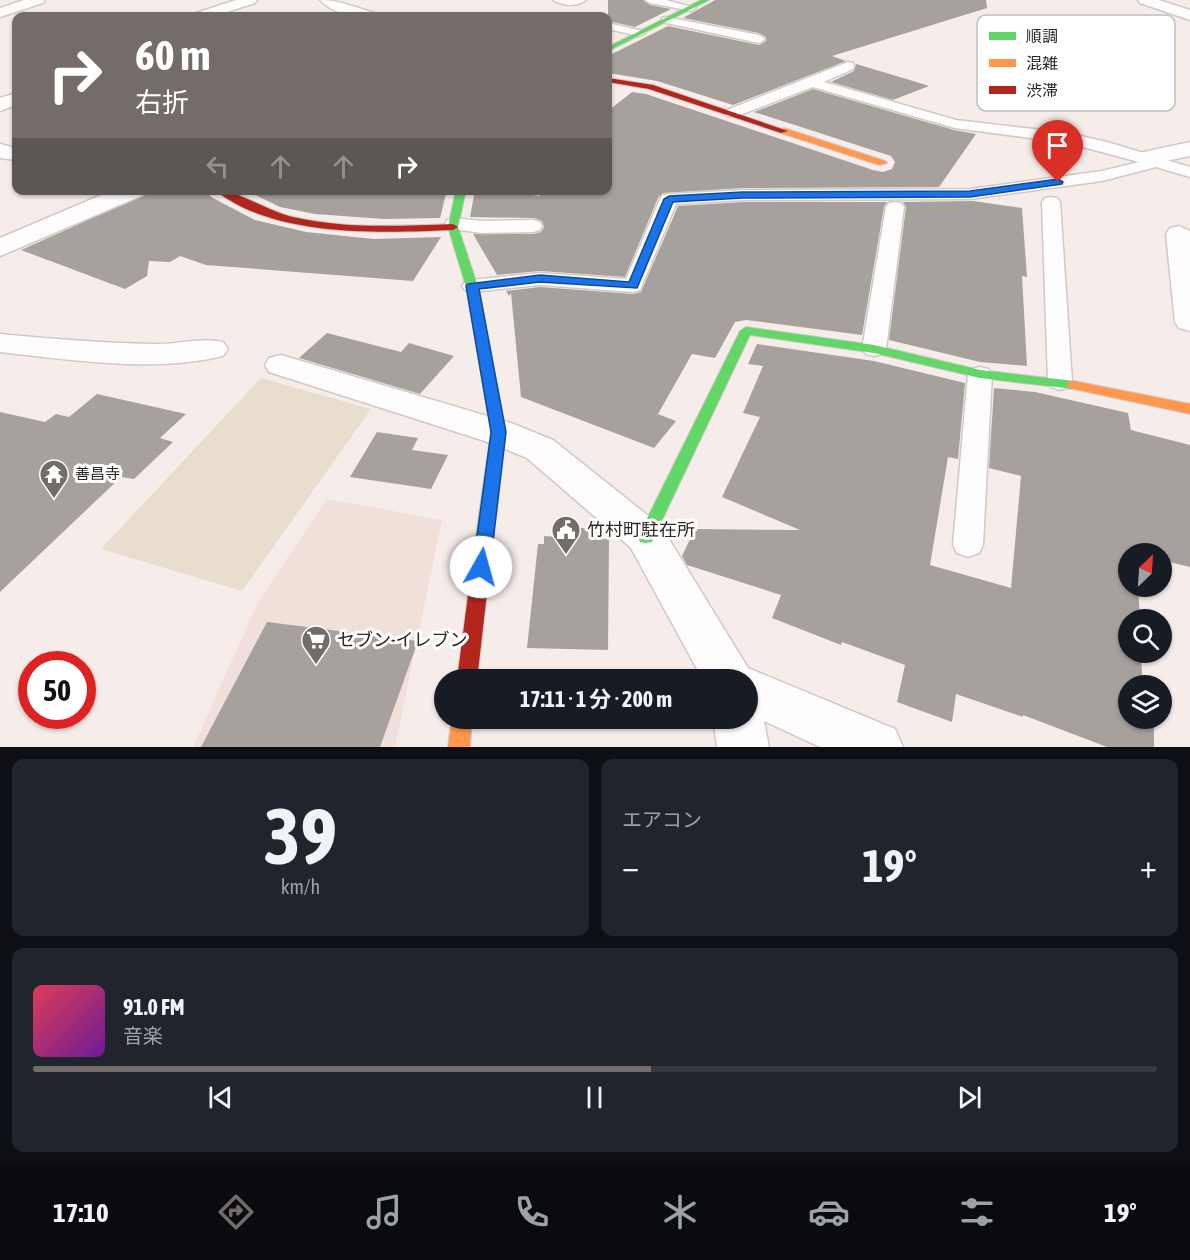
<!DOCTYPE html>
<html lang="ja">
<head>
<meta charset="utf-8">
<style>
	body { margin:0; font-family:"Asap Condensed","Noto Sans JP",sans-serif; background:#20242c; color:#f1f3f6; height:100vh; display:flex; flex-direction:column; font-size:22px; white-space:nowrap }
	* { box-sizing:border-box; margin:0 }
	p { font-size:20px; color:#9ea1a6 }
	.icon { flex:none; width:33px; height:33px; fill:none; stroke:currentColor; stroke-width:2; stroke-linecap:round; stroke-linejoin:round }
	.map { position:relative; height:747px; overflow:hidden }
	.details { display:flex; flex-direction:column; gap:12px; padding:12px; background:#0d0f14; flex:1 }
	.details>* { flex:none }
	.hud { position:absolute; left:12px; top:12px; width:600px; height:183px; border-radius:12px; box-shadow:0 2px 4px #0004; background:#736c69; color:#fff; overflow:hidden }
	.needle { width:39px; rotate:25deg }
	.fabs { position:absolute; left:1118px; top:543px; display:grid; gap:12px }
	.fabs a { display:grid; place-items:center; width:54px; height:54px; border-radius:50%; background:#171b24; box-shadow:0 2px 4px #0004; font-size:30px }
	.speed { position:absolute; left:18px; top:651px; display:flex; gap:12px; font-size:30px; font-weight:700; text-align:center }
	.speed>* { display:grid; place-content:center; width:78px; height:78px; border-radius:50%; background:#171b24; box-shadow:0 2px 4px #0004; line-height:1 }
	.speed .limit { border:9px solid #d22; background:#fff; color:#111 }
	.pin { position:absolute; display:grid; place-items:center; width:51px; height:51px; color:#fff; margin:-62px -26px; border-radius:50% 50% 50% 0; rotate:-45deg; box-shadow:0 0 6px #0007 }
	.pin .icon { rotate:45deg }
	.me { position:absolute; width:66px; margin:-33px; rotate:7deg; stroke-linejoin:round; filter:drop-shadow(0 0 4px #0008) }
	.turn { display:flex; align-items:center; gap:21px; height:126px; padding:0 24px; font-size:27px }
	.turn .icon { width:78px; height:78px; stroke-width:2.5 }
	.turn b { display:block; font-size:42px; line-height:51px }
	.lanes { display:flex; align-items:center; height:57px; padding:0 24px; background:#0003; justify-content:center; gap:30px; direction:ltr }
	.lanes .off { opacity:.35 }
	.big { font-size:45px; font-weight:700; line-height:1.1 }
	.details .card { flex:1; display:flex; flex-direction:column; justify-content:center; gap:9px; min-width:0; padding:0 21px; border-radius:12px; background:#20242c }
	.details .dial { align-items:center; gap:0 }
	.dial b { font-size:78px; line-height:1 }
	.song { display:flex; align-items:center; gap:18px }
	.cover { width:72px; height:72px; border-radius:9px; background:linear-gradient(135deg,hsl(350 70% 55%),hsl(280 70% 35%)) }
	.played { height:6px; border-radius:3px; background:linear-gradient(90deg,#736c69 55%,#363941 55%) }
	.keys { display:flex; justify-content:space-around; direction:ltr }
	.heat { display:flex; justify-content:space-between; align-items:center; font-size:33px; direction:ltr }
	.details .tiles { flex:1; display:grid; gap:12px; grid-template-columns:1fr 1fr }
	.card:last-child { grid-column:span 2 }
	.trip { position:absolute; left:434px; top:669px; width:324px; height:60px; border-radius:30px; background:#171b24; box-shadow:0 2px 4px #0004; font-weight:700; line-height:60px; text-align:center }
	.tab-bar { display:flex; height:96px; justify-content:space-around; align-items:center; background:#090b0e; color:#9ea1a6 }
	.tab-bar .icon { width:42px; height:42px }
	.tab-bar .on { color:#736c69 }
	.tab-bar b { font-size:27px; color:#f1f3f6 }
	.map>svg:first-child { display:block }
	.built { fill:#f1dfd9 }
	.green { fill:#e8decd }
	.building { fill:#a7a19d }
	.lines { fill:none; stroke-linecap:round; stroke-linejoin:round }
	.lane-casing { stroke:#d0c9c7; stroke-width:3 }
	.street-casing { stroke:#d0c9c7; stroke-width:3 }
	.fast-casing { stroke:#d0c9c7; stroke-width:2 }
	.slow-casing { stroke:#d0c9c7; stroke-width:2 }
	.jam-casing { stroke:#d0c9c7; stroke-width:2 }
	.lane { fill:#fefcfc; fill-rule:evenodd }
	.street { fill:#fefcfc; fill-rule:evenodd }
	.fast { fill:#63d668; fill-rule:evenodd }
	.slow { fill:#ff974d; fill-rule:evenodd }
	.jam { fill:#b3261e; fill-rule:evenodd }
	.route { fill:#1a73e8; stroke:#114b97; stroke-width:1.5 }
	.labels { text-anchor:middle; stroke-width:6; stroke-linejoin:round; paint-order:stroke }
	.poi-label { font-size:15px; fill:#2d2724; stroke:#fff; text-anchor:start }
	.near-poi-label { font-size:18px; fill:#2d2724; stroke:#fff; text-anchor:start }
	.key { fill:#fff; stroke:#c0bebd; stroke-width:1.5 }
	.key-label { font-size:16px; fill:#2d2724 }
</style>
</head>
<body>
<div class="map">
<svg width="1190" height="747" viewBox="0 0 1190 747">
	<rect width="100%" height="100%" fill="#f6edea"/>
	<path class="built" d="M327,499L442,520L395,747H193L258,602Z"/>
	<path class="green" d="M261,378L371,409L242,591L101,549Z"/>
	<path class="building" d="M608,0H643L650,5L671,9L635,27L608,21Z
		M715,0H986L987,8L832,56L846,61L733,105L657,81L608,73V56L668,26L759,45L766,41V37L759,33L683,18Z
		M856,64L910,80L929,86L893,100L831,82L854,71Z
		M813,89L954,130L976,134L939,187L743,188L663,193L658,198L625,277L540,271L497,275L473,234H533L541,232L544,227L542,221L534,218L470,217L475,190H500L540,196L541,190H608V111L632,92L646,94L873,170L883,172L892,169L895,162L891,156L754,112Z
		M155,190H206L211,197L255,220L306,232L374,239L441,237L413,281L206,265L180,256L170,262L149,261L147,276L125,289L21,250Z
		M245,190H447L440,218L384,219L315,214L280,207Z
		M973,201L1022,208L1027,277L1022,276L1027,366L980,362L889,340L906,207L903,202Z
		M743,202H887L884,207L862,335L746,320L735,322L715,358L692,354L658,414L676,421L654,448L521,397L511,293L509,296L506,291L540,287L633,294L641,292L678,206Z
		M327,333L401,352L409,343L454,356L420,394L299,358Z
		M757,344L874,361L965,383L958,459L948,457L930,565L1011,588L1021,476L989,468L994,388L1035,392L1128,413L1131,430L1190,445V567L1161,560V554H1128V586H1138L1140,620H1128V652H1141L1142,675L1152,678V686H1128V718H1154V747H1107L1023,715V717L956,694L952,722L897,702L905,665L842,642L841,645L772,618L781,595L687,565L682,556L695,529L800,530L722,497L760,417L743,413L763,366L748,364Z
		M97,394L186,414L160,438L173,442L134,479L121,477L0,592V412L45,422L56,414L69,417Z
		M377,432L418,438L412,450L448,455L431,489L350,477Z
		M560,528H597V539H609L608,650L527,648L538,544H544V536L559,537Z
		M267,622L418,641L380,747H201Z"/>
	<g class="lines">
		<g class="lane-casing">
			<path id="lane" d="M553,0H586C577,7 562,6 553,0Z
				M645,0H666L696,8L691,11L650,3Z
				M666,17L759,35L765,39L759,43L662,22V18Z
				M608,23L643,31L645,33L639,36L608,29Z
				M848,62L853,63L854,66L853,69L824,82L956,120L1068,133L1107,142L1190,167V177L1156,167L1102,181L970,199L743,200L676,204L640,290L633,292L540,285L472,292L465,290L462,286L465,282L472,280L540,273L626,279L660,199L663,195L669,194L743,190L970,189L1102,171L1139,162L1068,143L955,128L813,87L737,116H727L725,113L727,110Z
				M1051,197L1057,198L1060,202L1072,382L1069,387L1060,390L1051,387L1048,382L1042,202L1045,198Z
				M895,202L901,203L904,207L886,349L882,354L874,356L866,354L862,349L886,207L889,203Z
				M454,218L482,221L533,220L540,222L542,226L540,230L533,232L482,233L447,228L445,224L447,220Z
				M980,367L988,369L992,374L983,545L979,553L968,557L957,553L953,545L968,374L972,369Z"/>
		</g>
		<g class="street-casing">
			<path id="street" d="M24,0H45L43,3L0,17V8Z
				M236,0H257L255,3L214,16H193L196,13Z
				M320,0C340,0 356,8 375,13L378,16C358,18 334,15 320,0Z
				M1138,0H1159L1190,10V20L1140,3Z
				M16,93V105L0,111V98Z
				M1190,142V156L1147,165L1139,163L1136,158L1139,153Z
				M0,144L16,148V160L0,158Z
				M113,190H147L143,195L0,256V238Z
				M1179,226L1190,231V331L1179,328L1175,322L1166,234L1170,228Z
				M0,334C51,339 102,343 154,344C177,345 200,337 223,342L228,349L223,356C154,373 71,360 0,352Z
				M281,355L511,423L553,440L661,526L748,668L895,729L903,747H820L764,721L769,747H717L713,718H747V680H703L631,548L527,458L485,441L269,372L265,365L269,358Z"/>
		</g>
		<g class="fast-casing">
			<path id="fast" d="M701,0H709L608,51V47Z
				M456,190H466L458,227L479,290L505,432L492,549L489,554L483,556L477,554L474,549L491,432L467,290L448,227Z
				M746,327L874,345L980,370L1074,381L1081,385L1074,389L980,378L874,353L750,335L654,537L652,542L646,543L640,542L638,537L740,331Z"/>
		</g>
		<g class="slow-casing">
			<path id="slow" d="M784,128L885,161L887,163L879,165L781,133L780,131Z
				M1074,381L1190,404V414L1069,388L1067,385L1069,382Z
				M452,718H472L470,747H448Z"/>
		</g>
		<g class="jam-casing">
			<path id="jam" d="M608,78L653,85L788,131L781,133L649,89L608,82Z
				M215,190C238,190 267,211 293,217C345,229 400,226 453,224L458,227L453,230C381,233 274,238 215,190Z
				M483,542L489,544L492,549L477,680H457L474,549L477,544Z"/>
		</g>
		<use href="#lane" class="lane"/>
		<use href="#street" class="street"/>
		<use href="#fast" class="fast"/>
		<use href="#slow" class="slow"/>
		<use href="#jam" class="jam"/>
	</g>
	<path class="route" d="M1058,179L1063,182L1062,184L970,197L743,198L673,202L637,288L540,282L479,289L506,432L490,567L488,572L481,574L475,572L473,567L491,432L466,286L468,284L540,275L629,282L664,199L669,196L743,192L970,191Z"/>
	<defs>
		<g id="temple-pin" transform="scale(1.5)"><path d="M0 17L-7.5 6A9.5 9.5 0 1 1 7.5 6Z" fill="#736c69" stroke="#fff"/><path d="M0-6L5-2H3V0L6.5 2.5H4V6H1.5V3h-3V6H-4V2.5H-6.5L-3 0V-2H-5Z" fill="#fff"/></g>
		<g id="civic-pin" transform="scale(1.5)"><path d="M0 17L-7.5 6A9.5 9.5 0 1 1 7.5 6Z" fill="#736c69" stroke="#fff"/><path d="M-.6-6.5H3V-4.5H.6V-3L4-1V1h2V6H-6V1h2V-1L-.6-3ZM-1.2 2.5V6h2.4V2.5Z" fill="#fff"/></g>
		<g id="supermarket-pin" transform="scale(1.5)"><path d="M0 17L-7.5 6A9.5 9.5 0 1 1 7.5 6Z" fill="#736c69" stroke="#fff"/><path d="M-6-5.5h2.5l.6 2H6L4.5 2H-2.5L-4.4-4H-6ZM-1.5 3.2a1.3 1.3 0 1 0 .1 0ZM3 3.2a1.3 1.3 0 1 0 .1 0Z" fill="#fff"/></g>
	</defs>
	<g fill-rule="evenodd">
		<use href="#temple-pin" x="54" y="474"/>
		<use href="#civic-pin" x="566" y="530"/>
		<use href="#supermarket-pin" x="316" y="640"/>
	</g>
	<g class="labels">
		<g class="poi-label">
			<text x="75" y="479">善昌寺</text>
		</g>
		<g class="near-poi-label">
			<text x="587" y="536">竹村町駐在所</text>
			<text x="337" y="646">セブン-イレブン</text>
		</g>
	</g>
	<rect x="977" y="15" width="198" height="96" rx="9" class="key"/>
	<rect x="989" y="32" width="27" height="8" fill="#63d668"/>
	<rect x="989" y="59" width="27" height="8" fill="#ff974d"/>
	<rect x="989" y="86" width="27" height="8" fill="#b3261e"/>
	<g class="key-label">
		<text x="1026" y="42">順調</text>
		<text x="1026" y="69">混雑</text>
		<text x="1026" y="96">渋滞</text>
	</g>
</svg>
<div class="fabs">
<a><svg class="needle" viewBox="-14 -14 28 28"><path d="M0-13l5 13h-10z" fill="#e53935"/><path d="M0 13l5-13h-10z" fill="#9ea1a6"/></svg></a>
<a><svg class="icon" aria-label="search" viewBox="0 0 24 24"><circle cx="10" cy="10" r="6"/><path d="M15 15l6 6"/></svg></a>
<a><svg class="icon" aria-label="layers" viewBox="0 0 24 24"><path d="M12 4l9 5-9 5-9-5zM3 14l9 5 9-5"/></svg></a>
</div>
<div class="speed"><div class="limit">50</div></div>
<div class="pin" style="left:1058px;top:182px;background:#d93025"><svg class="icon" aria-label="arrive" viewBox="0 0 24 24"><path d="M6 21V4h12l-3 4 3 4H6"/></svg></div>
<svg class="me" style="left:481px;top:567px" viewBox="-20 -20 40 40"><circle r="19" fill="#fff"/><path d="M0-13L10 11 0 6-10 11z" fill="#1a73e8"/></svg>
<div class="trip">17:11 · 1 分 · 200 m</div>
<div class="hud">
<div class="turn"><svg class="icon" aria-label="right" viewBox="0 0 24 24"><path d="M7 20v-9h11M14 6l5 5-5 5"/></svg><div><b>60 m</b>右折</div></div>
<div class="lanes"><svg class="icon off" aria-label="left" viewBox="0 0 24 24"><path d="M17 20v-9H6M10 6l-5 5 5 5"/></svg><svg class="icon off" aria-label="ahead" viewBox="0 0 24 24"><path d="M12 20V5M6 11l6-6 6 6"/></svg><svg class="icon off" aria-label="ahead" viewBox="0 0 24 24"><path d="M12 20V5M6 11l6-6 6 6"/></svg><svg class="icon" aria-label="right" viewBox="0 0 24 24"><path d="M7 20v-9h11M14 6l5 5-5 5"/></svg></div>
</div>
</div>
<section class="details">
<div class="tiles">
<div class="card dial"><b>39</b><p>km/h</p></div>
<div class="card"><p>エアコン</p>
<div class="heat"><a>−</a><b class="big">19°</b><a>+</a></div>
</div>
<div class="card">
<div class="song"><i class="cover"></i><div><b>91.0 FM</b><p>音楽</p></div></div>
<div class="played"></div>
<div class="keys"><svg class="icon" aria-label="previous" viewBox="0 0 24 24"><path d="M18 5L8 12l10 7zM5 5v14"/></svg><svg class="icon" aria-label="pause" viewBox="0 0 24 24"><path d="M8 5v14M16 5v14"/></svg><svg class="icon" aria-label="next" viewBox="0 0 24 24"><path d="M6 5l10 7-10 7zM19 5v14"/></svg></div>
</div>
</div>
</section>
<nav class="tab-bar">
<b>17:10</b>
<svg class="icon on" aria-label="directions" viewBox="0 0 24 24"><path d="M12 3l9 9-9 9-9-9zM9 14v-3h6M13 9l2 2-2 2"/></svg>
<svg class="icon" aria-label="music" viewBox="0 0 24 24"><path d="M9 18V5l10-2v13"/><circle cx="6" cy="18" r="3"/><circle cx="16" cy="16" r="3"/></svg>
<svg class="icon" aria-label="phone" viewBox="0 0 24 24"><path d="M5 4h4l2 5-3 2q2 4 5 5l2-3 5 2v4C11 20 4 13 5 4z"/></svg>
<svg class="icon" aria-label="climate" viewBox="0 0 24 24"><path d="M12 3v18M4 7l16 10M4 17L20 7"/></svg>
<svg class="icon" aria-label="car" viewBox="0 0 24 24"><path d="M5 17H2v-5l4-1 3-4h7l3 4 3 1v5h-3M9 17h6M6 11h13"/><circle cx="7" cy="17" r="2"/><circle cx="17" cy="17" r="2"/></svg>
<svg class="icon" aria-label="filters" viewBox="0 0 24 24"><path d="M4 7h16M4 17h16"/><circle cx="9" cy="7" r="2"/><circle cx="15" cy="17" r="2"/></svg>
<b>19°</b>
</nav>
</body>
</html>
